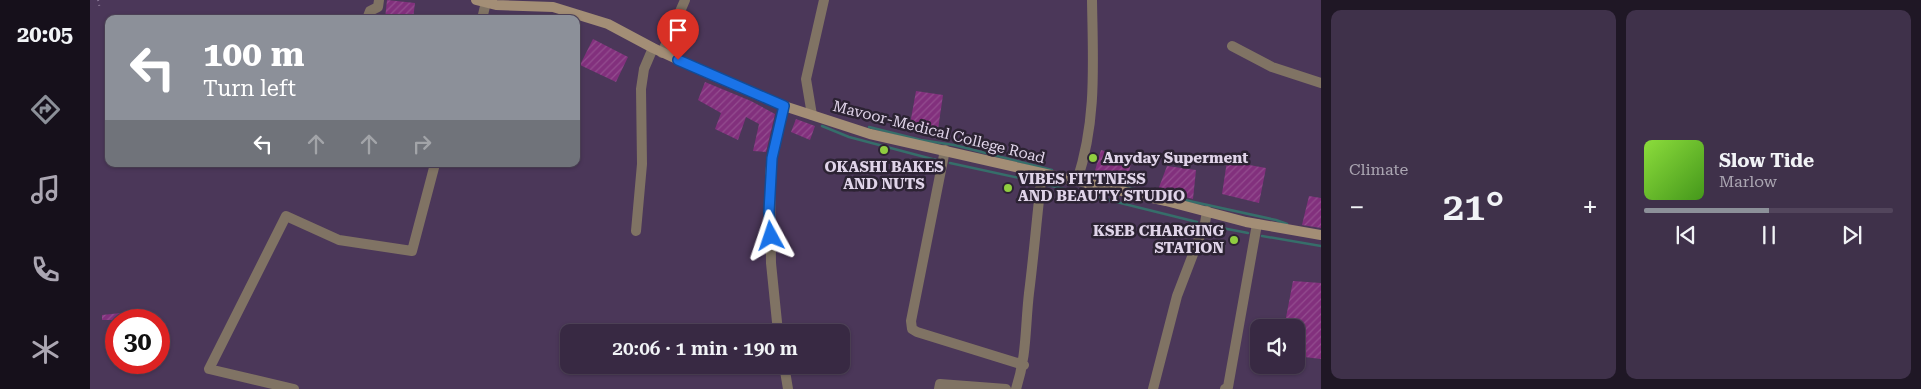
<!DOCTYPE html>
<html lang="en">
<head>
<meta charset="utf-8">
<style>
	body { margin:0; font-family:"Roboto Serif",serif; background:#3f314a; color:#f1f3f6; height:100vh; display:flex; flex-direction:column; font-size:19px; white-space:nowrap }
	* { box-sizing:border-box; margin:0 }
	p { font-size:16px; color:#aba6b2 }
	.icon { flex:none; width:28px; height:28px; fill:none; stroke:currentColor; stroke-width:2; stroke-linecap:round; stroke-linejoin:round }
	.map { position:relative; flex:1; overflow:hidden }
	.sheet { display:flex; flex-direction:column; gap:10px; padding:10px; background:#1f1725; width:600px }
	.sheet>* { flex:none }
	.guide { position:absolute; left:15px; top:15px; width:475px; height:152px; border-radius:10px; box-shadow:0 1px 4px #0004,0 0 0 1px #52455c; background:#8c9099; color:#fff; overflow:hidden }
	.tools { position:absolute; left:1160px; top:319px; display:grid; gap:10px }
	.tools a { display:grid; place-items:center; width:55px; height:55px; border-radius:10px; background:#382943; box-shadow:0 1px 4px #0004,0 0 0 1px #52455c; font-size:25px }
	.speed { position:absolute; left:15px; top:309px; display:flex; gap:10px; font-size:25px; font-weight:700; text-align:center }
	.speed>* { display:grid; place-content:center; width:65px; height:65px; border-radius:50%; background:#382943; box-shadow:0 1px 4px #0004,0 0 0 1px #52455c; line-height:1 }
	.speed .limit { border:8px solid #d22; background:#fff; color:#111 }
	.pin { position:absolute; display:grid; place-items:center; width:42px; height:42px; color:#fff; margin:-51px -21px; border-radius:50% 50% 50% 0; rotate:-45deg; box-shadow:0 0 5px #0007 }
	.pin .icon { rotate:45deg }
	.me { position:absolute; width:55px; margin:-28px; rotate:355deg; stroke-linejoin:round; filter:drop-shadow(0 0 4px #0008) }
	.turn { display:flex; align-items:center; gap:18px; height:105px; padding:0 15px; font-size:22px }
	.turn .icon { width:65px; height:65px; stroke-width:2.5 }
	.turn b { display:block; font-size:35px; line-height:42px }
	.lanes { display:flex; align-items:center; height:48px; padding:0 15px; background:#0003; justify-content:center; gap:25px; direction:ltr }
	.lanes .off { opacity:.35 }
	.big { font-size:38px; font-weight:600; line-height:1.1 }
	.sheet .widget { flex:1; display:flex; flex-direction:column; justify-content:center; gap:8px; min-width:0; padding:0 18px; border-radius:10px; background:#3f314a }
	.song { display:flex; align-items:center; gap:15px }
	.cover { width:60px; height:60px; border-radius:8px; background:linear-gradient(135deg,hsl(90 70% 55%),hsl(100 70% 35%)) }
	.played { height:5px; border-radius:2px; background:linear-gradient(90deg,#8c9099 50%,#52455c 50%) }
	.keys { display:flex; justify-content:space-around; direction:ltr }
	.heat { display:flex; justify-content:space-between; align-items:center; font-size:28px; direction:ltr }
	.sheet .tiles { flex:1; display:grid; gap:10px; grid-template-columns:repeat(2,1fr) }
	.trip { position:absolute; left:470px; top:324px; width:290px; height:50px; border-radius:10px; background:#382943; box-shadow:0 1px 4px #0004,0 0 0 1px #52455c; font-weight:600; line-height:50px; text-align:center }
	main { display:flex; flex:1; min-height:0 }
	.tabs { display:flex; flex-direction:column; width:90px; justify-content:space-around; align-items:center; background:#16101b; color:#aba6b2 }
	.tabs .icon { width:35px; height:35px }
	.tabs .active { color:#8c9099 }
	.tabs b { font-size:22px; color:#f1f3f6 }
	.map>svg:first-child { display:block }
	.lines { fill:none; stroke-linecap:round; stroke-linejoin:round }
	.stream { stroke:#366e6a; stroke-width:2.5 }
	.building { fill:url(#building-hatch) }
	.path { stroke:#877693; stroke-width:2; stroke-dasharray:1 4; stroke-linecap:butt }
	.minor { stroke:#807364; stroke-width:10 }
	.secondary { stroke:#a38e76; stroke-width:10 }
	.route-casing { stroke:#114b97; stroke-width:12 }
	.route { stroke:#1a73e8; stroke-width:9 }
	.poi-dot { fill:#90cd40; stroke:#2c2333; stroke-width:2 }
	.labels { text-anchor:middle; stroke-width:5; stroke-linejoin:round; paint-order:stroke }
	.street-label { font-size:15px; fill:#e0d4e9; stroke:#2c2333 }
	.poi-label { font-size:15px; font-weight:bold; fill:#e0d4e9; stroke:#2c2333; text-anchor:start }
</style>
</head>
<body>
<main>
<nav class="tabs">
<b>20:05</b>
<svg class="icon active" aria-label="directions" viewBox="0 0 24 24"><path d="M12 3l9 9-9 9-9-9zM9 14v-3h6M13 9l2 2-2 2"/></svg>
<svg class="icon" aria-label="music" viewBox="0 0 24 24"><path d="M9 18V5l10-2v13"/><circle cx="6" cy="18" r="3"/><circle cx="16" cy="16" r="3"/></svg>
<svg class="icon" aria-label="phone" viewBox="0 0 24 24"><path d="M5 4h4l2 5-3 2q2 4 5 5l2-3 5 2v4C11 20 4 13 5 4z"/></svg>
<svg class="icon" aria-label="climate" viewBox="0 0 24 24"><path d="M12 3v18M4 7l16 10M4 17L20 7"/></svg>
</nav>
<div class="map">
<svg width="1231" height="389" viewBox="0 0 1231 389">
	<defs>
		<pattern id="building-hatch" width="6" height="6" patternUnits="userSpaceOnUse" patternTransform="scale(1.25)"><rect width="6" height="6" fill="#82307d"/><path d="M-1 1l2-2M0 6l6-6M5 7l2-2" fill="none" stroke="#934d8f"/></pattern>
	</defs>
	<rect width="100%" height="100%" fill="#4b3759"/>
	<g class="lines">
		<path class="stream" d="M732,126L759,137L846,160
			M779,127L831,140L864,145L962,170
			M860,163L943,181
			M1017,183L1186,220L1197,224
			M958,185L1107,222
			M1122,226L1158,233
			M1172,236L1231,246"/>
	</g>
	<path class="building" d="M297,0L325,3L323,19H295Z
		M503,39L538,57L526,82L490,65Z
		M615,82L661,101L685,114L676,152L663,151L669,124L656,117L648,140L625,129L631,113L608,100Z
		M826,91L853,95L847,136L819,130Z
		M706,119L725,126L720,140L701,132Z
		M1011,150L1042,159L1037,181L1004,174Z
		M1137,161L1176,168L1169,203L1132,194Z
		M1077,166L1106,170L1103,199L1068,190Z
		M1219,196L1231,198V228L1212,225Z
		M1203,281L1231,283V359L1206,356V328H1194Z
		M31,313L35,320H12V315Z"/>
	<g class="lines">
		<path class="path" d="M8,0L10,9"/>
		<path class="minor" d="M277,19L280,11L288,7L289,0
			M392,19L396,2
			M1142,46L1182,67L1231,83
			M572,53L595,0
			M722,115L716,79L734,0
			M855,150L821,321L822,329L827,332L934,365
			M987,181C1007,120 1003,64 1002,0
			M546,231L552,164L551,89L554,69L563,48
			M688,332L681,263L680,175L682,158L694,106
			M694,365L698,389
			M204,389L119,369L196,216L249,240L322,251L345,164
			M849,389L850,384L916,389
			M926,389C937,355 935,328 939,293C944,254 947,214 952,174
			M1063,389L1087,296L1115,223L1117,211
			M1135,389L1138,387L1167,224"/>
		<path class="secondary" d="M386,0L406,5L463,7L518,24L563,48L619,74L694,106L780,134L1076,201L1156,222L1231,235"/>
	</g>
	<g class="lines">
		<g class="route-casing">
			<path id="route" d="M588,60L694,106L682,158L679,212L681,236"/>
		</g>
		<use href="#route" class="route"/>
	</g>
	<g class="poi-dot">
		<circle cx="794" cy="150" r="5"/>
		<circle cx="1003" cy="158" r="5"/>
		<circle cx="918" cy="188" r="5"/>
		<circle cx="1144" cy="240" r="5"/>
	</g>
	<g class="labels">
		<g class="street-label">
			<text transform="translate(849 132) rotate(14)" y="5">Mavoor-Medical College Road</text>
		</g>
		<g class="poi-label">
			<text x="1013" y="163">Anyday Superment</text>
			<text x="794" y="172" text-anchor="middle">OKASHI BAKES<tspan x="794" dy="17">AND NUTS</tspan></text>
			<text x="928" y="184">VIBES FITTNESS<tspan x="928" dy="17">AND BEAUTY STUDIO</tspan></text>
			<text x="1134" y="236" text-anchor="end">KSEB CHARGING<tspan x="1134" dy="17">STATION</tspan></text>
		</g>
	</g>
</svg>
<div class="tools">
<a><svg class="icon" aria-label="sound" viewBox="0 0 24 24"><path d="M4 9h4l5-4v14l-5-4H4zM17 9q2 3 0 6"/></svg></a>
</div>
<div class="speed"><div class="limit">30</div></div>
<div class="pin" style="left:588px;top:60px;background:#d93025"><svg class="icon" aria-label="arrive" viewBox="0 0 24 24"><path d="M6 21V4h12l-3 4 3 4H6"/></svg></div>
<svg class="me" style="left:681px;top:236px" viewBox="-20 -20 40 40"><path d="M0-17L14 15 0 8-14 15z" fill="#1a73e8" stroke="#fff" stroke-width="4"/></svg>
<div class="trip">20:06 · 1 min · 190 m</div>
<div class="guide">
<div class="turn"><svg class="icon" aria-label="left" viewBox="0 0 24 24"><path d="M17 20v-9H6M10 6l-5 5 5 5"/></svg><div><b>100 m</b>Turn left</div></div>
<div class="lanes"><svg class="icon" aria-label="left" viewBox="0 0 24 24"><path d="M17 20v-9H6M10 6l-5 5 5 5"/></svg><svg class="icon off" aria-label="ahead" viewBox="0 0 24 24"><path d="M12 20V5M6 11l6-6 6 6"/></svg><svg class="icon off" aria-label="ahead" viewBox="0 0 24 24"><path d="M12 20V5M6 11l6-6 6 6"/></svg><svg class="icon off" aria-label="right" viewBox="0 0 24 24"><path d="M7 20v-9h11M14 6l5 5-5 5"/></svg></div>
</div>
</div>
<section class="sheet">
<div class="tiles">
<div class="widget"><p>Climate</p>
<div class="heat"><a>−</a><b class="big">21°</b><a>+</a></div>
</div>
<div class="widget">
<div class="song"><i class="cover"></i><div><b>Slow Tide</b><p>Marlow</p></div></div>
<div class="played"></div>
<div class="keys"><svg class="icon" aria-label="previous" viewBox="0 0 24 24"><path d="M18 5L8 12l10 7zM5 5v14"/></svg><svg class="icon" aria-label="pause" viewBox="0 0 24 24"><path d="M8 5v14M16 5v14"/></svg><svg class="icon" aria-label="next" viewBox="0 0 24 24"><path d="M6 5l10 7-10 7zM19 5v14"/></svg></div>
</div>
</div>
</section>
</main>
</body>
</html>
